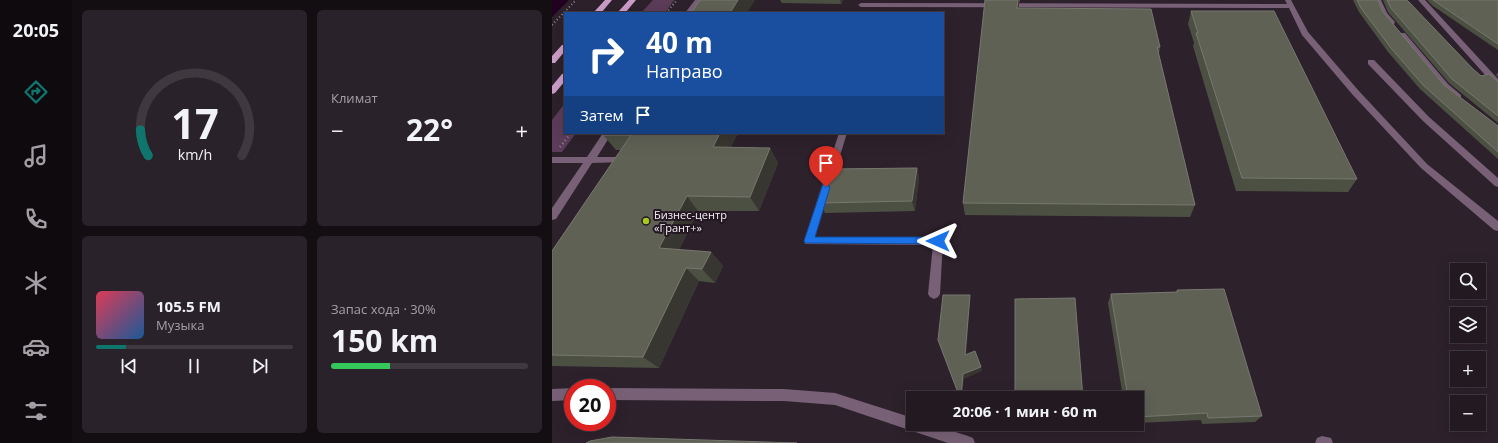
<!DOCTYPE html>
<html lang="ru">
<head>
<meta charset="utf-8">
<style>
	body { margin:0; font-family:"Open Sans",sans-serif; background:#2a222a; color:#f1f3f6; height:100vh; display:flex; flex-direction:column; font-size:15px; white-space:nowrap }
	* { box-sizing:border-box; margin:0 }
	p { font-size:13px; color:#a2a0a5 }
	.icon { flex:none; width:22px; height:22px; fill:none; stroke:currentColor; stroke-width:2; stroke-linecap:round; stroke-linejoin:round }
	.map { position:relative; flex:1; overflow:hidden }
	.details { display:flex; flex-direction:column; gap:10px; padding:10px; background:#130e12; width:480px }
	.details>* { flex:none }
	.hud { position:absolute; left:12px; top:12px; width:380px; height:122px; border-radius:0px; box-shadow:0 4px 16px #0002,0 0 0 1px #3f383f; background:#1a4fa0; color:#fff; overflow:hidden }
	.tools { position:absolute; left:898px; top:263px; display:grid; gap:8px }
	.tools a { display:grid; place-items:center; width:36px; height:36px; border-radius:0px; background:#221921; box-shadow:0 4px 16px #0002,0 0 0 1px #3f383f; font-size:20px }
	.speed { position:absolute; left:12px; top:379px; display:flex; gap:8px; font-size:20px; font-weight:700; text-align:center }
	.speed>* { display:grid; place-content:center; width:52px; height:52px; border-radius:50%; background:#221921; box-shadow:0 4px 16px #0002,0 0 0 1px #3f383f; line-height:1 }
	.speed .limit { border:6px solid #d22; background:#fff; color:#111 }
	.pin { position:absolute; display:grid; place-items:center; width:34px; height:34px; color:#fff; margin:-41px -17px; border-radius:50% 50% 50% 0; rotate:-45deg; box-shadow:0 0 4px #0007 }
	.pin .icon { rotate:45deg }
	.me { position:absolute; width:44px; margin:-22px; rotate:270deg; stroke-linejoin:round; filter:drop-shadow(0 0 3px #0008) }
	.turn { display:flex; align-items:center; gap:14px; height:84px; padding:0 16px; font-size:18px }
	.turn .icon { width:52px; height:52px; stroke-width:2.5 }
	.turn b { display:block; font-size:28px; line-height:34px }
	.then { display:flex; align-items:center; height:38px; padding:0 16px; background:#0003; gap:8px; font-size:15px }
	.big { font-size:30px; font-weight:700; line-height:1.1 }
	.details .tile { flex:1; display:flex; flex-direction:column; justify-content:center; gap:6px; min-width:0; padding:0 14px; border-radius:6px; background:#2a222a }
	.details .dial { align-items:center; gap:0 }
	.dial svg { height:104px; overflow:visible; fill:none; stroke:#3f383f; stroke-width:7; stroke-linecap:round; text-anchor:middle }
	.dial text { fill:#f1f3f6; stroke:none }
	.song { display:flex; align-items:center; gap:12px }
	.cover { width:48px; height:48px; border-radius:6px; background:linear-gradient(135deg,hsl(350 70% 55%),hsl(210 70% 35%)) }
	.played { height:4px; border-radius:2px; background:linear-gradient(90deg,#0f766e 15%,#3f383f 15%) }
	.keys { display:flex; justify-content:space-around; direction:ltr }
	.heat { display:flex; justify-content:space-between; align-items:center; font-size:22px; direction:ltr }
	.charge { height:6px; border-radius:3px; background:linear-gradient(90deg,#34c759 30%,#3f383f 0) }
	.details .tiles { flex:1; display:grid; gap:10px; grid-template-columns:repeat(2,1fr) }
	.trip { position:absolute; left:354px; top:391px; width:238px; height:40px; border-radius:0px; background:#221921; box-shadow:0 4px 16px #0002,0 0 0 1px #3f383f; font-weight:700; line-height:40px; text-align:center }
	main { display:flex; flex:1; min-height:0 }
	.tab-bar { display:flex; flex-direction:column; width:72px; justify-content:space-around; align-items:center; background:#0e0a0d; color:#a2a0a5 }
	.tab-bar .icon { width:28px; height:28px }
	.tab-bar .selected { color:#0f766e }
	.tab-bar b { font-size:18px; color:#f1f3f6 }
	.map>svg:first-child { display:block }
	.green { fill:#5b3c59 }
	.water { fill:#200120 }
	.lines { fill:none; stroke-linecap:round; stroke-linejoin:round }
	.path-far1 { stroke:#8f858e; stroke-width:2; stroke-dasharray:1 2.5; stroke-linecap:butt }
	.path { stroke:#8f858e; stroke-width:2.5; stroke-dasharray:1 3; stroke-linecap:butt }
	.lane { fill:#786176; fill-rule:evenodd }
	.primary { fill:#cb9cc7; fill-rule:evenodd }
	.wall { fill:#4c5042 }
	.shaded-wall { fill:#383631 }
	.building { fill:#5f6155; stroke:#77786f }
	.route { fill:#1a73e8; stroke:#114b97 }
	.poi-dot { fill:#a7c81f; stroke:#231822; stroke-width:1.5 }
	.labels { text-anchor:middle; stroke-width:4; stroke-linejoin:round; paint-order:stroke }
	.poi-label { font-size:11px; fill:#f9f0f8; stroke:#231822; text-anchor:start }
</style>
</head>
<body>
<main>
<nav class="tab-bar">
<b>20:05</b>
<svg class="icon selected" aria-label="directions" viewBox="0 0 24 24"><path d="M12 3l9 9-9 9-9-9zM9 14v-3h6M13 9l2 2-2 2"/></svg>
<svg class="icon" aria-label="music" viewBox="0 0 24 24"><path d="M9 18V5l10-2v13"/><circle cx="6" cy="18" r="3"/><circle cx="16" cy="16" r="3"/></svg>
<svg class="icon" aria-label="phone" viewBox="0 0 24 24"><path d="M5 4h4l2 5-3 2q2 4 5 5l2-3 5 2v4C11 20 4 13 5 4z"/></svg>
<svg class="icon" aria-label="climate" viewBox="0 0 24 24"><path d="M12 3v18M4 7l16 10M4 17L20 7"/></svg>
<svg class="icon" aria-label="car" viewBox="0 0 24 24"><path d="M5 17H2v-5l4-1 3-4h7l3 4 3 1v5h-3M9 17h6M6 11h13"/><circle cx="7" cy="17" r="2"/><circle cx="17" cy="17" r="2"/></svg>
<svg class="icon" aria-label="filters" viewBox="0 0 24 24"><path d="M4 7h16M4 17h16"/><circle cx="9" cy="7" r="2"/><circle cx="15" cy="17" r="2"/></svg>
</nav>
<section class="details">
<div class="tiles">
<div class="tile dial"><svg viewBox="0 0 100 80">
<path d="M14 69A42 42 0 1 1 86 69"/>
<path d="M14 69A42 42 0 0 1 8 49" stroke="#0f766e"/>
<text x="50" y="56" font-size="32" font-weight="700">17</text>
<text x="50" y="72" font-size="11">km/h</text>
</svg></div>
<div class="tile"><p>Климат</p>
<div class="heat"><a>−</a><b class="big">22°</b><a>+</a></div>
</div>
<div class="tile">
<div class="song"><i class="cover"></i><div><b>105.5 FM</b><p>Музыка</p></div></div>
<div class="played"></div>
<div class="keys"><svg class="icon" aria-label="previous" viewBox="0 0 24 24"><path d="M18 5L8 12l10 7zM5 5v14"/></svg><svg class="icon" aria-label="pause" viewBox="0 0 24 24"><path d="M8 5v14M16 5v14"/></svg><svg class="icon" aria-label="next" viewBox="0 0 24 24"><path d="M6 5l10 7-10 7zM19 5v14"/></svg></div>
</div>
<div class="tile"><p>Запас хода · 30%</p><b class="big">150 km</b><div class="charge"></div></div>
</div>
</section>
<div class="map">
<svg width="946" height="443" viewBox="0 0 946 443">
	<rect width="100%" height="100%" fill="#2d212c"/>
	<path class="green" d="M101,0H122L113,13H89Z
		M13,103V133H24L10,152H0V120Z"/>
	<path class="water" d="M0,0H17L0,17Z"/>
	<g class="lines">
		<path class="path-far1" d="M114,13L125,0
			M0,25L24,0"/>
		<path class="path" d="M8,147L19,133"/>
		<path class="lane" d="M143,0H149L141,13H133Z
			M733,0H739L756,32L806,90L875,164L946,221V231L942,230L869,168L800,94L750,35L737,8L309,7L306,5L309,3L735,4Z
			M823,0H829L835,13L843,22L842,24H836L828,14Z
			M866,0H873L946,79V87L943,86Z
			M847,33H853L896,84L909,95V99H903L890,88L847,37Z
			M816,60H822L877,117L946,178V187L943,186L871,121L816,64Z
			M51,133H60L45,157H70L75,160L73,162L40,163L4,219L0,220V208L31,163H0V157H35Z
			M287,133H295L263,237L390,238L391,241L388,294L386,297L382,299L378,297L376,294L381,245L253,244L252,241Z
			M22,388L21,400L0,401V389Z
			M54,388H55L232,389L283,393L361,418V424H378L416,436L421,438L423,443H396L283,405L232,401L55,400Z
			M770,436L779,438L781,443H763L765,438Z"/>
		<path class="primary" d="M53,0H60L49,13H41Z
			M77,0H84L73,13H65Z
			M10,45H13V51L3,63H0V56Z
			M13,73V81L3,93L0,94V86L10,74Z"/>
	</g>
	<path class="wall" d="M228,0H291L289,4L230,3Z
		M433,0H468V2H467V8L608,47L607,54L643,205L638,217L413,215L411,203Z
		M801,0H826L831,12L892,85L946,126V159L868,89L836,52L807,12Z
		M831,0H855L921,69L929,76L946,82V123L897,83L836,12Z
		M875,0H946V50L881,6Z
		M639,11L805,179L796,192L684,191L641,46L642,43L636,24Z
		M946,72V77L944,75Z
		M186,133L178,148H218L226,163L207,211H146L127,250L159,252L171,266L163,283L147,281L107,368L0,366V251L69,150H64L51,135Z
		M365,168L367,178L363,211L273,213L268,203Z
		M625,290L710,416L703,422L650,424L649,420L585,423V398H571L556,303L559,294L624,292Z"/>
	<path class="shaded-wall" d="M186,0H203L195,13H178Z
		M288,0H291L289,4Z
		M466,0H467V9L465,8Z
		M168,133H186L171,163L161,147Z
		M218,148L226,163L207,211L198,197Z
		M365,168L367,178L363,211L360,201Z
		M135,196L146,211L121,262L107,248Z
		M159,252L171,266L163,283L150,269Z
		M134,268L147,281L107,368L91,357Z
		M418,295V300L414,360L413,355Z
		M429,367L430,371L412,379L410,398H409L411,374Z"/>
	<path class="building" d="M148,0H186L178,13H139Z
		M433,0H466L465,8L599,9L608,47H605L643,205L411,203Z
		M805,0H826L831,12L892,85L946,126V152L871,85L839,48L809,8Z
		M835,0H855L921,69L929,76L937,74L946,82V116L900,79L839,8Z
		M881,0H946V44L884,2Z
		M639,11H722L805,179L690,178L644,33H646Z
		M52,133H168L161,147L218,148L198,197L135,196L107,248L159,252L150,269L134,268L91,357L0,355V251L79,135H51Z
		M365,168L360,201L268,203L278,169Z
		M672,289L710,416L656,418L655,413L585,417V398H576L559,294L626,292L625,290Z
		M391,295H418L413,355L423,351L429,367L411,374L409,398H408L386,340Z
		M523,298L531,398H463V299Z
		M60,437L245,443H34L38,441Z"/>
	<path class="route" d="M271,184H274L278,187L263,237H386L391,241L386,244L253,243L252,241Z"/>
	<circle class="poi-dot" cx="94" cy="221" r="4"/>
	<g class="labels">
		<g class="poi-label">
			<text x="102" y="219">Бизнес-центр<tspan x="102" dy="13">«Грант+»</tspan></text>
		</g>
	</g>
</svg>
<div class="tools">
<a><svg class="icon" aria-label="search" viewBox="0 0 24 24"><circle cx="10" cy="10" r="6"/><path d="M15 15l6 6"/></svg></a>
<a><svg class="icon" aria-label="layers" viewBox="0 0 24 24"><path d="M12 4l9 5-9 5-9-5zM3 14l9 5 9-5"/></svg></a>
<a>+</a>
<a>−</a>
</div>
<div class="speed"><div class="limit">20</div></div>
<div class="pin" style="left:274px;top:187px;background:#d93025"><svg class="icon" aria-label="arrive" viewBox="0 0 24 24"><path d="M6 21V4h12l-3 4 3 4H6"/></svg></div>
<svg class="me" style="left:386px;top:241px" viewBox="-20 -20 40 40"><path d="M0-17L14 15 0 8-14 15z" fill="#1a73e8" stroke="#fff" stroke-width="4"/></svg>
<div class="trip">20:06 · 1 мин · 60 m</div>
<div class="hud">
<div class="turn"><svg class="icon" aria-label="right" viewBox="0 0 24 24"><path d="M7 20v-9h11M14 6l5 5-5 5"/></svg><div><b>40 m</b>Направо</div></div>
<div class="then">Затем<svg class="icon" aria-label="arrive" viewBox="0 0 24 24"><path d="M6 21V4h12l-3 4 3 4H6"/></svg></div>
</div>
</div>
</main>
</body>
</html>
